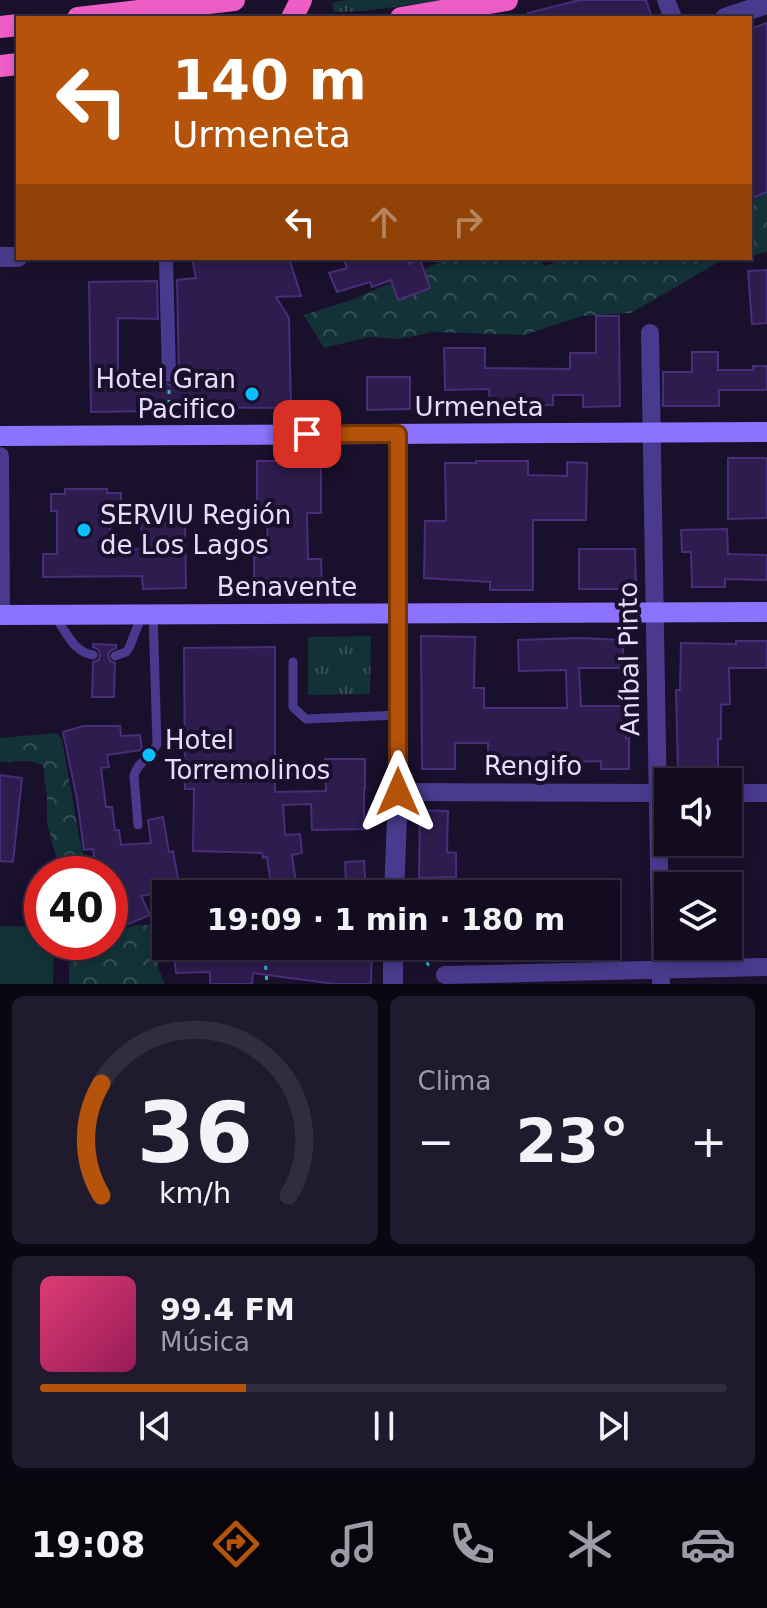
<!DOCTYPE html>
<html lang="es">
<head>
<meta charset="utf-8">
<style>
	body { margin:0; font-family:"DejaVu Sans",sans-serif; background:#201a2e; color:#f1f3f6; height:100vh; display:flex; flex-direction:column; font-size:30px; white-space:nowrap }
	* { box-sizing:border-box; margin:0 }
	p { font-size:26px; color:#9d9ba5 }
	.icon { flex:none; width:44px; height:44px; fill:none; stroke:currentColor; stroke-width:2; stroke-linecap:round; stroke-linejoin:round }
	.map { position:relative; height:984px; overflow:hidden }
	.side { display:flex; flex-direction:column; gap:12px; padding:12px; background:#0a0712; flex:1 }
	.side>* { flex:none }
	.hud { position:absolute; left:16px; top:16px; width:736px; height:244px; border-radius:0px; box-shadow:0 4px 12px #0003,0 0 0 2px #322c3f; background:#b45309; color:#fff; overflow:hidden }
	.controls { position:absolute; left:654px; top:768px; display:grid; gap:16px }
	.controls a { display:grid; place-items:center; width:88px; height:88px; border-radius:0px; background:#130c21; box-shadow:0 4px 12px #0003,0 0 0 2px #322c3f; font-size:40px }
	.speed { position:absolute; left:24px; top:856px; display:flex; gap:16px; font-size:40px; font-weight:700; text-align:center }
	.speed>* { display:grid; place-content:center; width:104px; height:104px; border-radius:50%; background:#130c21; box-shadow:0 4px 12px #0003,0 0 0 2px #322c3f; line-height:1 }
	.speed .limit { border:12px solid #d22; background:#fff; color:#111 }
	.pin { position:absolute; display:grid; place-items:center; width:68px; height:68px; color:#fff; margin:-34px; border-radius:16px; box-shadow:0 4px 12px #0006 }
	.me { position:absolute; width:88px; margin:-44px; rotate:0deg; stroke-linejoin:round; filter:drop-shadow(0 0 6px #0008) }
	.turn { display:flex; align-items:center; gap:28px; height:168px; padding:0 24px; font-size:36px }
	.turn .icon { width:104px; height:104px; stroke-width:2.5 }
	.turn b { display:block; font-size:56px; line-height:68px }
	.lanes { display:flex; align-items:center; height:76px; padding:0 24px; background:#0003; justify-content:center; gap:40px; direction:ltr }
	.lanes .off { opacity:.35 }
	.big { font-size:60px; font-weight:600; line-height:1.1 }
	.side .widget { flex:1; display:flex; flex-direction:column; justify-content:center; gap:12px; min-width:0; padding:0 28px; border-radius:12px; background:#201a2e }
	.side .dial { align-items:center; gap:0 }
	.dial svg { height:208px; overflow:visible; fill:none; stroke:#322c3f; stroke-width:7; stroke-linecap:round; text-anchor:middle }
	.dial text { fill:#f1f3f6; stroke:none }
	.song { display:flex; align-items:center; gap:24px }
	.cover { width:96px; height:96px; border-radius:12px; background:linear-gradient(135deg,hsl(340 70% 55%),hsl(330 70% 35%)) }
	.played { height:8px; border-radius:4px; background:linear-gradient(90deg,#b45309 30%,#322c3f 30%) }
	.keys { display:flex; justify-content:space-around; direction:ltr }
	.heat { display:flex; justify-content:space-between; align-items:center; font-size:44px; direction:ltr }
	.side .tiles { flex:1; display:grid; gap:12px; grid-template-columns:1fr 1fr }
	.widget:last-child { grid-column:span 2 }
	.trip { position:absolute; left:152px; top:880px; width:468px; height:80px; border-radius:0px; background:#130c21; box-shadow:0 4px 12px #0003,0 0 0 2px #322c3f; font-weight:600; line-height:80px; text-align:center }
	.tabs { display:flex; height:128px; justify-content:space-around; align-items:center; background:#08050d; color:#9d9ba5 }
	.tabs .icon { width:56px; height:56px }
	.tabs .current { color:#b45309 }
	.tabs b { font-size:36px; color:#f1f3f6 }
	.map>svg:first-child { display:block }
	.grass { fill:url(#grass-tufts) }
	.forest { fill:url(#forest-crowns) }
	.pitch { fill:#133237 }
	.building { fill:#2e1c4e; stroke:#482d7b; stroke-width:2 }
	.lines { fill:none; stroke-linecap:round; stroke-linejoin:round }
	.path { stroke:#2cb4c2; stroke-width:3; stroke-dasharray:4 6; stroke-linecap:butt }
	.service { stroke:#4a3a8d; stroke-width:9 }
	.pedestrian { stroke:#4a3a8d; stroke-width:14 }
	.minor { stroke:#4a3a8d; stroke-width:18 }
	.tertiary { stroke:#4a3a8d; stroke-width:20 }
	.secondary { stroke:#8c73ff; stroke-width:20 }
	.trunk { stroke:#ee5dc6; stroke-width:22 }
	.route-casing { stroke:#753606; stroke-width:20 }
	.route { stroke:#b45309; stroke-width:14 }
	.poi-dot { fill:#08c0ff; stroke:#19102c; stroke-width:3 }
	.labels { text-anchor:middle; stroke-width:8; stroke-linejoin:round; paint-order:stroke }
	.poi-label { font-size:26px; fill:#e5dcff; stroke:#19102c; text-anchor:start }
	.street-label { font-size:26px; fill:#e5dcff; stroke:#19102c }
</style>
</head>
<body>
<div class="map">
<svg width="767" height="984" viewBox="0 0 767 984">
	<defs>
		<pattern id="grass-tufts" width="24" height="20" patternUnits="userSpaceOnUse" patternTransform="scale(2)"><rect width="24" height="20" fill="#133237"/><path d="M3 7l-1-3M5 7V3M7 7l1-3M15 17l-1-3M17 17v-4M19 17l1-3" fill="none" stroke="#354f55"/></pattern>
		<pattern id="forest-crowns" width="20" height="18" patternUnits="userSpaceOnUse" patternTransform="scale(2)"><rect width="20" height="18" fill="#133237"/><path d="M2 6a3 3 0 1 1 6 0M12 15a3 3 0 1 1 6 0" fill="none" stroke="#354f55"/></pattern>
	</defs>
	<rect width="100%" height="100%" fill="#19102c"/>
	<path class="grass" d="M348,0H445L364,11L334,12L332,4L335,2Z
		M371,636L370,694L308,695V637Z"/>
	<path class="forest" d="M767,187V252L750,256V197Z
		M462,258H539L544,266L568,258H736L722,260L631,313L582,316L524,335L433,332L399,339L369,337L324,348L304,315L351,300L438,263Z
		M57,733L62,740L80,841L89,874H61L47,823V798L43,765L29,761L0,762V738Z
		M137,925H166V936L158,966L164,984H69V942H110V926L125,928Z"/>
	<path class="pitch" d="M0,926L42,927V942H54L53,984H0Z"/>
	<path class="building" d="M580,0H646L652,18H529L528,13Z
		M767,23V192L750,199V29Z
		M192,258H289L301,296L276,297L289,318L291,408L158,407V411L91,412L89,282L157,281L158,319L118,318V375L159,377L164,383L170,385L177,380L179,375L177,280L196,278Z
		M343,258H408L409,264L420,260L430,288L398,300L391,280L372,287L370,282L337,292L329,273L347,268Z
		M767,270V323L752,324L748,271Z
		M596,316H619L620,406L583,407V395H553V405L490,406L489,389L445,390L444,348H485V368L570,369V353H596Z
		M692,352H718V370H753V366H767V390H719V406H663V372H692Z
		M367,377H410V409L367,410Z
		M728,458H767V518L728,519Z
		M257,461H321V513H307L308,559H321L322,586L254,587V557H268L267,513H257Z
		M476,461H528V475L567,476V462L587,463L586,520H533V590H490V582L424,578L425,521H446L445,463H476Z
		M65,489H107V493H121V509H110V550L142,549L141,524L185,523L186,588L143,589L142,576L43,577V554H57V511H51V494H65Z
		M727,529L728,554L767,555V580L725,579V587H692L691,552H682L681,530Z
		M579,549H635L636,589H579Z
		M421,636L475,637L474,688H484V708H567L566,670L519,671L518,640L578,638L623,640V668H579L581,706H627L626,739L629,738V769H601V761L573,762V770L488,769V743H455V769H422Z
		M736,641H767V668H729L730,704L721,705V739H718V771L678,772L676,690H680L681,643L736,644Z
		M93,644L116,645V648L110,651L108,655L110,661L115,663L114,697H92L93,662L99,660L100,654L98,649L93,647Z
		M275,647V792L326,791L325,759H365V789H364V829L312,830L311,804L283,805L285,835L300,834L302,853L292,855L296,883L271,885L267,857L263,858L262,853L193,851L194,789H185L184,648Z
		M83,726H120L121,736L140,735L142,750L107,755L109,767L101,768L106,807H112L115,830H119L121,845L151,843L148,820L163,817L169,852L173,851L180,889L141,896L150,915L126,925L110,893V870L96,872L93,849L84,850L77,799L63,732Z
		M0,775L22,778L13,862L0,861Z
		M420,810L448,811L447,852L456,853V877L419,878Z
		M364,861L366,894H329L328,881L346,880L345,862Z
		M235,880L237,894H192L191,885Z
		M173,946H200L201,953L269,955L268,946H372L371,984H335L253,973L252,984H210V972L176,973Z"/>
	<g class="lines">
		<path class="path" d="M169,390V414
			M264,946L267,984
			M415,946L430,967"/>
		<path class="service" d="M55,617C67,632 72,651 93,655
			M115,656L126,652L129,648L142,615
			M293,662V707L306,719L399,715
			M138,825L134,776C137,762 152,757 157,744L153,614"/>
		<path class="pedestrian" d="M166,258L169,375"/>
		<path class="minor" d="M666,0L673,18
			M650,333L661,984
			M0,456L1,615
			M398,792L668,793
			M728,793H767
			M445,975L767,967"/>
		<path class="tertiary" d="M725,18L767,4
			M0,257H18
			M394,894L398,792V434
			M393,946V984"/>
		<path class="secondary" d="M0,436L767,432
			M0,615L767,612"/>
		<path class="trunk" d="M78,18L234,0
			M292,18L301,0
			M401,18L507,0
			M0,27L18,25
			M0,66L18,64"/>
	</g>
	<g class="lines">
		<g class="route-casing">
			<path id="route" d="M307,434H398V792"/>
		</g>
		<use href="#route" class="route"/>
	</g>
	<g class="poi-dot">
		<circle cx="252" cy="394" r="8"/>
		<circle cx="84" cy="530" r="8"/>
		<circle cx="149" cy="755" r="8"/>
	</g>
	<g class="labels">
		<g class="poi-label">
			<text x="236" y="388" text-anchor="end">Hotel Gran<tspan x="236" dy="30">Pacifico</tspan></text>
			<text x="100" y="524">SERVIU Región<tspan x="100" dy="30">de Los Lagos</tspan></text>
			<text x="165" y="749">Hotel<tspan x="165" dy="30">Torremolinos</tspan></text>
		</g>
		<g class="street-label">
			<text x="479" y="416">Urmeneta</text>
			<text x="287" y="596">Benavente</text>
			<text transform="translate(629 659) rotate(-91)" y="9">Aníbal Pinto</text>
			<text x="533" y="775">Rengifo</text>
		</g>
	</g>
</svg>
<div class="controls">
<a><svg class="icon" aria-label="sound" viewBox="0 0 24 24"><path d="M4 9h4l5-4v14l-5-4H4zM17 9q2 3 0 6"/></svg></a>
<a><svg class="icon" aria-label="layers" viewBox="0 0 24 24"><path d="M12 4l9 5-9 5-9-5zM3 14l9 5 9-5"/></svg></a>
</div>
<div class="speed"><div class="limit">40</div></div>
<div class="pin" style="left:307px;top:434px;background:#d93025"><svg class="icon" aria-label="arrive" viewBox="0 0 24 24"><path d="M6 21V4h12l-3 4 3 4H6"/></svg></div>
<svg class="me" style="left:398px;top:792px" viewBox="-20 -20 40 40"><path d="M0-17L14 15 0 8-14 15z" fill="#b45309" stroke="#fff" stroke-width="4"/></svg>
<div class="trip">19:09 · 1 min · 180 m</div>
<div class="hud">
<div class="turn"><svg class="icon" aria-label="left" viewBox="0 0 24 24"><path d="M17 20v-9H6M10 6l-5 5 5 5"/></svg><div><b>140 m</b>Urmeneta</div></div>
<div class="lanes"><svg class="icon" aria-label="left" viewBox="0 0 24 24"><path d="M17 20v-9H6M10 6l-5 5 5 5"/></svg><svg class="icon off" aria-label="ahead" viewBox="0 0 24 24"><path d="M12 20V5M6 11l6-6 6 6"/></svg><svg class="icon off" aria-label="right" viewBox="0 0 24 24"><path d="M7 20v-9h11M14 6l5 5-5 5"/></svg></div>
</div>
</div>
<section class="side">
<div class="tiles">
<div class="widget dial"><svg viewBox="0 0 100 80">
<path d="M14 69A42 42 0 1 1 86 69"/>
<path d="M14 69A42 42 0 0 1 14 26" stroke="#b45309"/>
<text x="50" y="56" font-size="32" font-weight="700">36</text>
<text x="50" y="72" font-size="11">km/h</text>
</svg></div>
<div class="widget"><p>Clima</p>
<div class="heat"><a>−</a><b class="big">23°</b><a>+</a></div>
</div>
<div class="widget">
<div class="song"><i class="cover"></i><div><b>99.4 FM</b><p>Música</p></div></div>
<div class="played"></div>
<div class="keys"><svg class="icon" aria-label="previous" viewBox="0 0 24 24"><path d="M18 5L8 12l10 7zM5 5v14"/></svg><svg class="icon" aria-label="pause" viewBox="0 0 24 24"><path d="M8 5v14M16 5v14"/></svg><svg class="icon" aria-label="next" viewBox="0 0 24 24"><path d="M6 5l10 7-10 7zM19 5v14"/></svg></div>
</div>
</div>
</section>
<nav class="tabs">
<b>19:08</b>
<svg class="icon current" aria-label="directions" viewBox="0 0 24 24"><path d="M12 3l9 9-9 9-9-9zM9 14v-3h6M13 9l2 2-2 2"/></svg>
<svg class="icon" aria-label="music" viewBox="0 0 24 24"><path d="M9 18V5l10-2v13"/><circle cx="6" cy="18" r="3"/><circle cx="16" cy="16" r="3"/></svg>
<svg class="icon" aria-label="phone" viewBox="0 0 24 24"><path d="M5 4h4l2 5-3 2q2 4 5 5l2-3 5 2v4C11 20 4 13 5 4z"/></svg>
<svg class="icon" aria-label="climate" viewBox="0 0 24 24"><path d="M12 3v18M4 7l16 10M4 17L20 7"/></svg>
<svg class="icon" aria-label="car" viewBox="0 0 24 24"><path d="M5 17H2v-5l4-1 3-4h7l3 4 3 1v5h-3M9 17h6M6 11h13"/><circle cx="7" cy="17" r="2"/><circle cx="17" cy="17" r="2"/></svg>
</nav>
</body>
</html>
